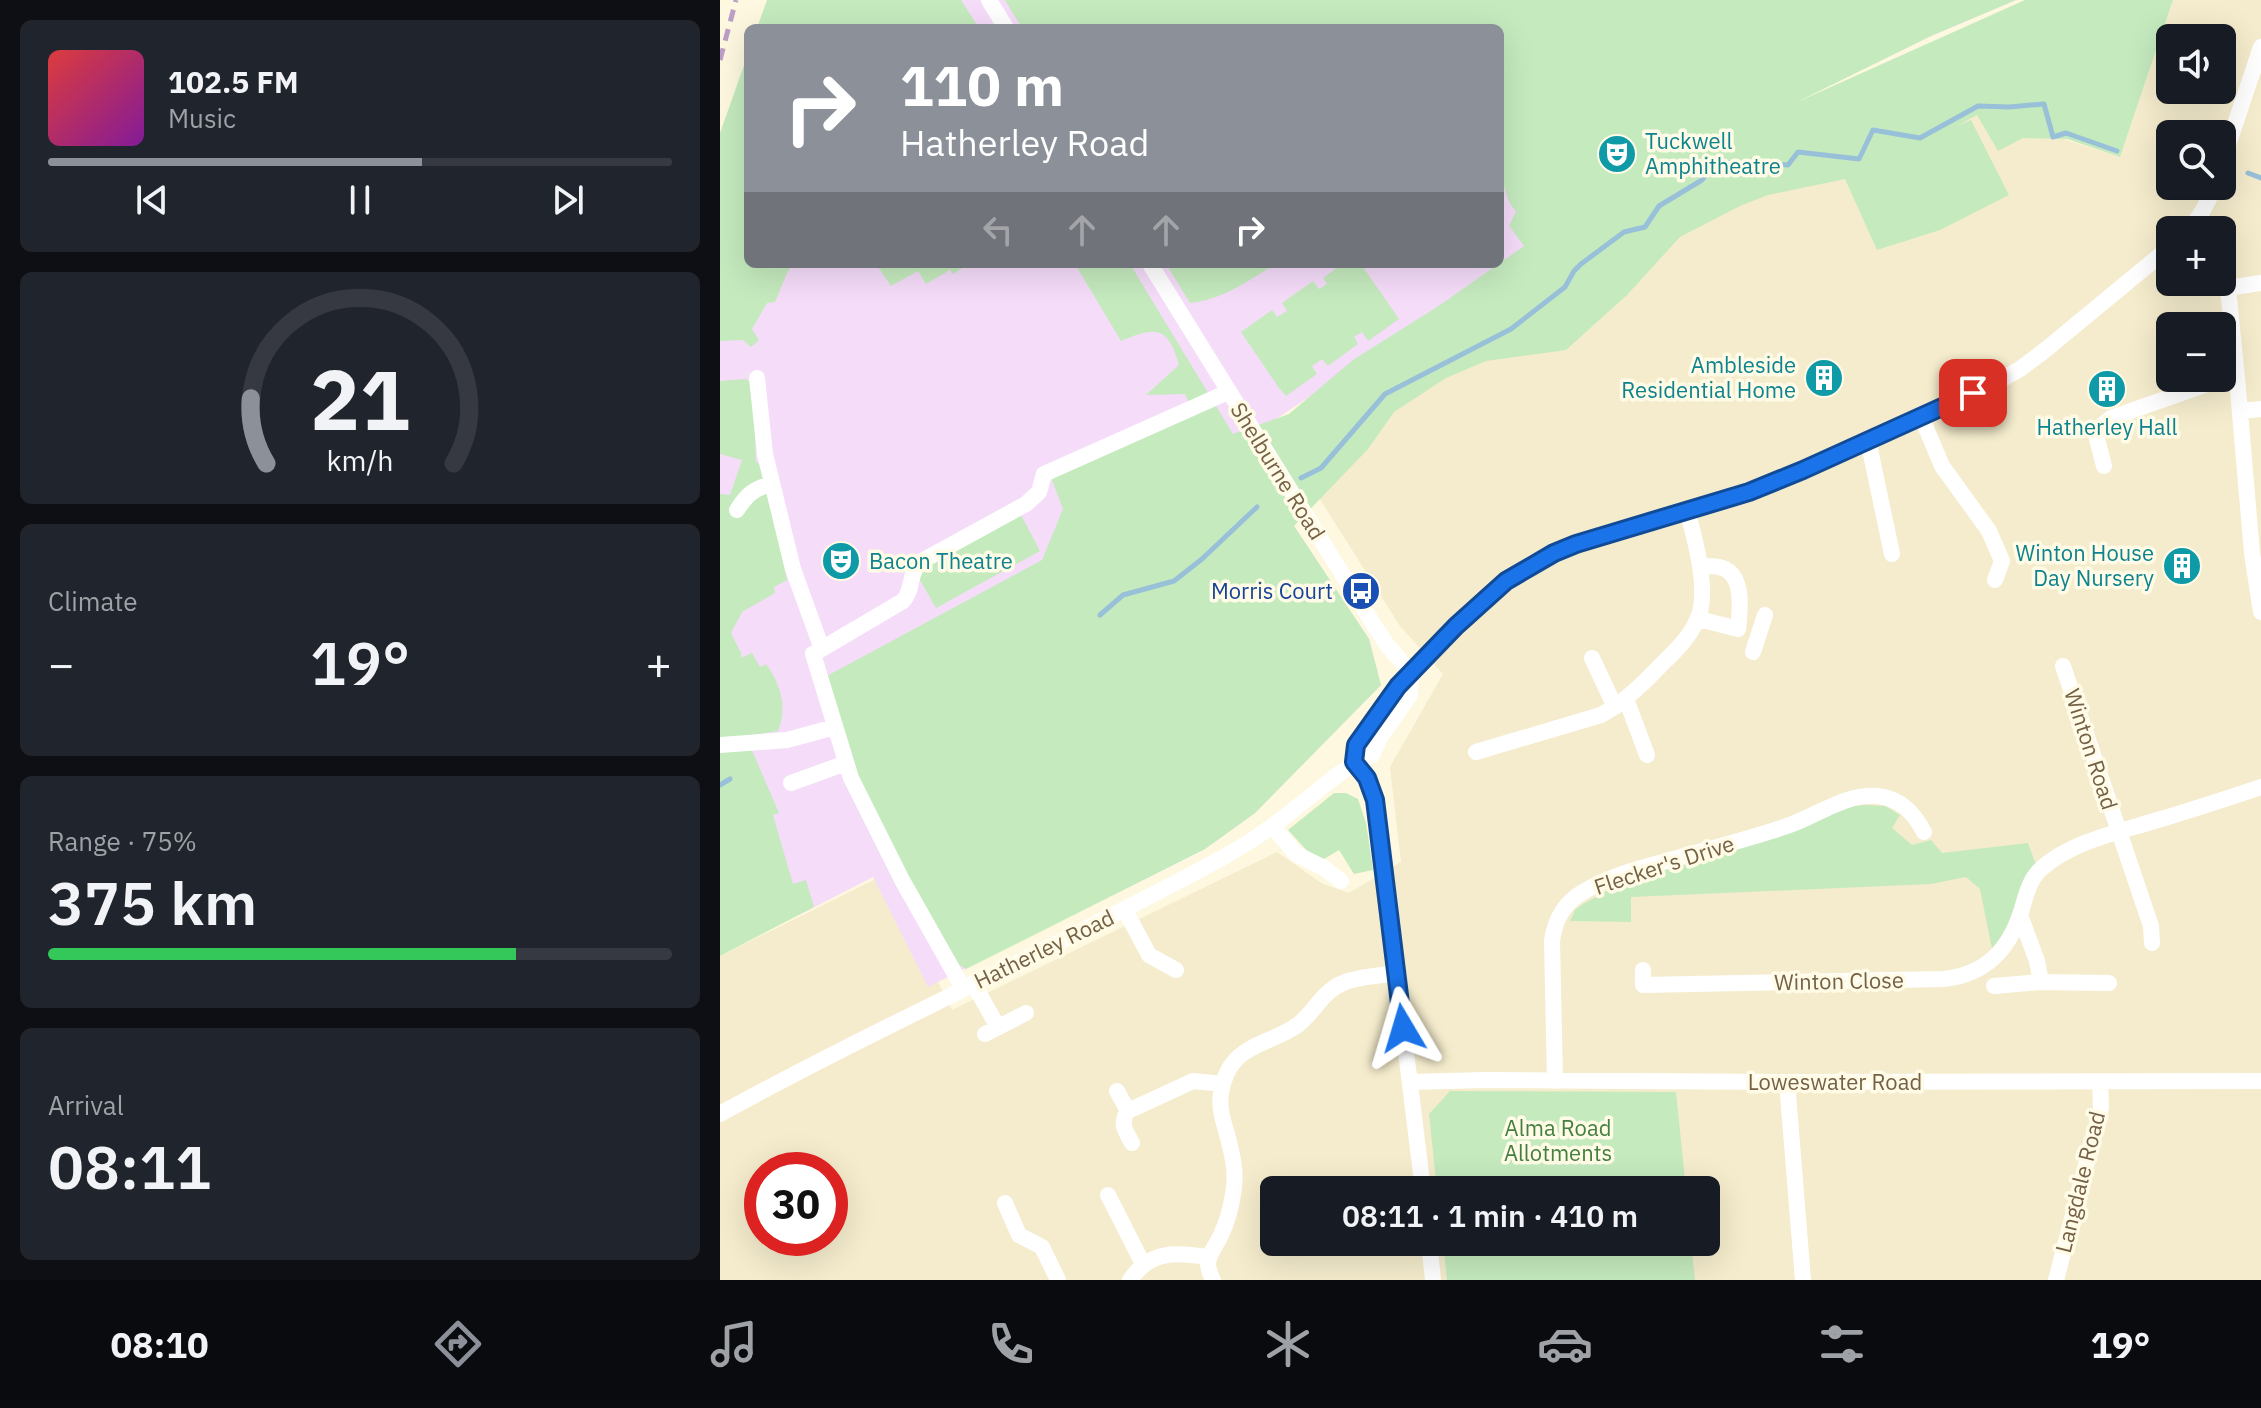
<!DOCTYPE html>
<html lang="en">
<head>
<meta charset="utf-8">
<style>
	body { margin:0; font-family:"IBM Plex Sans",sans-serif; background:#20242c; color:#f1f3f6; height:100vh; display:flex; flex-direction:column; font-size:30px; white-space:nowrap }
	* { box-sizing:border-box; margin:0 }
	p { font-size:26px; color:#9ea1a6 }
	.icon { flex:none; width:44px; height:44px; fill:none; stroke:currentColor; stroke-width:2; stroke-linecap:round; stroke-linejoin:round }
	.map { position:relative; flex:1; overflow:hidden }
	.panel { display:flex; flex-direction:column; gap:20px; padding:20px; background:#0d0f14; width:720px }
	.panel>* { flex:none }
	.banner { position:absolute; left:24px; top:24px; width:760px; height:244px; border-radius:12px; box-shadow:0 8px 32px #0002; background:#8c9099; color:#fff; overflow:hidden }
	.controls { position:absolute; left:1436px; top:24px; display:grid; gap:16px }
	.controls a { display:grid; place-items:center; width:80px; height:80px; border-radius:12px; background:#171b24; box-shadow:0 8px 32px #0002; font-size:40px }
	.speed { position:absolute; left:24px; top:1152px; display:flex; gap:16px; font-size:40px; font-weight:700; text-align:center }
	.speed>* { display:grid; place-content:center; width:104px; height:104px; border-radius:50%; background:#171b24; box-shadow:0 8px 32px #0002; line-height:1 }
	.speed .limit { border:12px solid #d22; background:#fff; color:#111 }
	.pin { position:absolute; display:grid; place-items:center; width:68px; height:68px; color:#fff; margin:-34px; border-radius:16px; box-shadow:0 4px 12px #0006 }
	.me { position:absolute; width:88px; margin:-44px; rotate:353deg; stroke-linejoin:round; filter:drop-shadow(0 0 6px #0008) }
	.turn { display:flex; align-items:center; gap:28px; height:168px; padding:0 24px; font-size:36px }
	.turn .icon { width:104px; height:104px; stroke-width:2.5 }
	.turn b { display:block; font-size:56px; line-height:68px }
	.lanes { display:flex; align-items:center; height:76px; padding:0 24px; background:#0003; justify-content:center; gap:40px; direction:ltr }
	.lanes .off { opacity:.35 }
	.big { font-size:60px; font-weight:600; line-height:1.1 }
	.panel .card { flex:1; display:flex; flex-direction:column; justify-content:center; gap:12px; min-width:0; padding:0 28px; border-radius:12px; background:#20242c }
	.panel .dial { align-items:center; gap:0 }
	.dial svg { height:208px; overflow:visible; fill:none; stroke:#363941; stroke-width:7; stroke-linecap:round; text-anchor:middle }
	.dial text { fill:#f1f3f6; stroke:none }
	.song { display:flex; align-items:center; gap:24px }
	.cover { width:96px; height:96px; border-radius:12px; background:linear-gradient(135deg,hsl(0 70% 55%),hsl(290 70% 35%)) }
	.played { height:8px; border-radius:4px; background:linear-gradient(90deg,#8c9099 60%,#363941 60%) }
	.keys { display:flex; justify-content:space-around; direction:ltr }
	.heat { display:flex; justify-content:space-between; align-items:center; font-size:44px; direction:ltr }
	.charge { height:12px; border-radius:6px; background:linear-gradient(90deg,#34c759 75%,#363941 0) }
	.trip { position:absolute; left:540px; top:1176px; width:460px; height:80px; border-radius:12px; background:#171b24; box-shadow:0 8px 32px #0002; font-weight:600; line-height:80px; text-align:center }
	.menu { display:flex; height:128px; justify-content:space-around; align-items:center; background:#090b0e; color:#9ea1a6 }
	.menu .icon { width:56px; height:56px }
	.menu .on { color:#8c9099 }
	.menu b { font-size:36px; color:#f1f3f6 }
	main { display:flex; flex:1; min-height:0 }
	.map>svg:first-child { display:block }
	.residential { fill:#f5eccd; fill-rule:evenodd }
	.education { fill:#f5dcf9 }
	.green { fill:#c5eabe }
	.lines { fill:none; stroke-linecap:round; stroke-linejoin:round }
	.stream { stroke:#99c0d9; stroke-width:5 }
	.minor { stroke:#fff; stroke-width:16 }
	.rail { stroke:#bd9ec6; stroke-width:5; stroke-dasharray:12 8; stroke-linecap:butt }
	.route-casing { stroke:#114b97; stroke-width:20 }
	.route { stroke:#1a73e8; stroke-width:14 }
	.labels { text-anchor:middle; stroke-width:7; stroke-linejoin:round; paint-order:stroke }
	.culture-label { font-size:22px; fill:#0d838f; stroke:#fffbe6; text-anchor:start }
	.street-label { font-size:22px; fill:#746146; stroke:#fffbe6 }
	.transit-label { font-size:22px; fill:#164399; stroke:#fffbe6; text-anchor:end }
	.park-label { font-size:22px; fill:#448040; stroke:#fffbe6 }
</style>
</head>
<body>
<main>
<section class="panel">
<div class="card">
<div class="song"><i class="cover"></i><div><b>102.5 FM</b><p>Music</p></div></div>
<div class="played"></div>
<div class="keys"><svg class="icon" aria-label="previous" viewBox="0 0 24 24"><path d="M18 5L8 12l10 7zM5 5v14"/></svg><svg class="icon" aria-label="pause" viewBox="0 0 24 24"><path d="M8 5v14M16 5v14"/></svg><svg class="icon" aria-label="next" viewBox="0 0 24 24"><path d="M6 5l10 7-10 7zM19 5v14"/></svg></div>
</div>
<div class="card dial"><svg viewBox="0 0 100 80">
<path d="M14 69A42 42 0 1 1 86 69"/>
<path d="M14 69A42 42 0 0 1 8 44" stroke="#8c9099"/>
<text x="50" y="56" font-size="32" font-weight="700">21</text>
<text x="50" y="72" font-size="11">km/h</text>
</svg></div>
<div class="card"><p>Climate</p>
<div class="heat"><a>−</a><b class="big">19°</b><a>+</a></div>
</div>
<div class="card"><p>Range · 75%</p><b class="big">375 km</b><div class="charge"></div></div>
<div class="card"><p>Arrival</p><b class="big">08:11</b></div>
</section>
<div class="map">
<svg width="1541" height="1280" viewBox="0 0 1541 1280">
	<rect width="100%" height="100%" fill="#fdf8df"/>
	<path class="residential" d="M1453,0H1541V1280H0V956L164,875L232,1010L557,852L603,884L629,893L681,862L670,767L723,674L680,626L596,493L666,398L857,271L1255,111L1400,157ZM1450,38H1502V90H1450ZM1450,134H1502V186H1450ZM1450,230H1502V282H1450ZM1450,326H1502V378H1450ZM42,1170H110V1238H42ZM554,1190H986V1242H554Z"/>
	<path class="education" d="M84,0H1296L1211,36L937,169L519,443L649,639L661,685L535,813L485,849L208,987L153,877L79,915L0,793V244L28,264H780V28H75Z"/>
	<path class="green" d="M47,0H241L259,28H37Z
		M285,0H1296L1211,36L1075,103L1305,0H1453L1400,157L1347,139L1303,138L1278,151L1257,115L1237,126L1251,120L1289,195L1220,230L1157,250L1125,179L1048,195L1020,206L960,237L907,295L846,350L766,361L726,378L674,412L648,449L574,526L649,639L661,685L535,813L485,849L246,969L236,963L142,791L105,677L322,560L343,509L332,480L338,473L473,413L465,394L426,395L459,365C448,325 435,327 401,341L355,264H410L513,434L569,414L633,360L720,305L804,246L789,226L796,211C785,201 786,187 780,174V28H302Z
		M28,54V264H73L67,273L55,302L47,303L32,329L39,340L31,347L23,340L0,341V133Z
		M156,264H249L233,274L230,270L206,284L198,271L171,286Z
		M446,264H555C529,281 501,300 470,303Z
		M622,264H641L679,319L648,341L642,332L634,337L638,344L608,366L602,359L592,366L597,374L566,396L559,388L521,332L552,310L557,317L567,311L562,303L593,281L599,289L607,284L603,278Z
		M26,379L33,385L36,462L43,466L45,470L67,580L54,587L55,593L22,612L11,633L21,653V658L32,653L40,667L46,664C60,683 68,708 58,731L0,740V494L10,495L22,460L0,454V381Z
		M299,511L320,551L216,608L195,571Z
		M31,748L59,813L53,815L73,884L86,880L94,907L0,956V750Z
		M614,793H626L638,799L646,823L653,870L634,874L619,850L604,859L590,854L568,830Z
		M1144,805L1165,806L1180,815L1172,828L1192,845L1211,840L1222,853L1308,843L1318,870L1274,959L1260,889L1246,877L1211,884L911,897V922L850,921L855,910L863,904L907,880L1070,833L1121,807Z
		M730,1091L956,1092L966,1190H717L709,1114Z
		M723,1242H971L975,1280H727Z"/>
	<g class="lines">
		<path class="stream" d="M1528,173L1541,178
			M581,478L601,468L665,394L791,329L845,287L854,271L861,264L904,232L925,227L939,206L982,180L997,162L1068,165L1078,152L1139,159L1153,130L1200,138L1258,106L1289,107L1324,104L1333,137L1346,133L1397,151
			M380,615L403,595L454,581L482,559L537,507
			M0,785L10,779"/>
		<path class="minor" d="M269,0L286,28
			M1502,163L1541,47
			M1468,230C1481,217 1488,203 1494,186
			M1502,258L1508,288L1517,378L1532,553L1541,612
			M430,264L657,630L668,646L691,673
			M1508,288L1541,283
			M37,378L45,454L73,569L102,649
			M1520,411L1541,409
			M1201,416L1222,466L1269,531L1282,561L1275,580
			M1148,440L1172,554
			M1384,466L1375,431L1391,418L1490,383L1517,378
			M17,510C28,493 33,490 52,483
			M979,619L1018,629C1020,612 1024,578 1005,569C998,565 988,566 980,566
			M1033,652L1045,615
			M872,658L895,707
			M1343,666L1431,926L1432,943
			M906,699L927,755
			M0,745L67,740L115,727
			M756,752L881,715C903,703 921,686 938,668C952,654 969,639 977,620C990,594 975,538 967,511
			M634,762L636,745L678,686L736,626L786,581L834,553L856,544L1029,492L1083,470L1279,381L1300,369L1324,351L1450,247
			M634,762L647,778L655,800L703,1190
			M71,783L126,763
			M553,827L576,854L604,868L621,881
			M405,910L429,955L456,970
			M1300,915L1317,961L1321,982
			M923,970V985L1223,979C1264,975 1288,952 1301,912C1306,896 1309,879 1322,868C1352,841 1403,831 1441,819C1475,809 1508,798 1541,787
			M253,983L278,1027
			M1274,986L1321,982L1389,983
			M243,988L182,880L131,778L93,654L183,601C194,589 188,574 200,562L306,504L319,492L324,474L508,392
			M265,1034L306,1013
			M835,1081L832,941C835,919 844,903 863,892C888,877 916,869 943,862C984,850 1026,840 1067,826C1097,816 1125,793 1158,796C1181,799 1194,813 1204,832
			M690,1082L764,1080L1067,1082L1541,1081
			M1067,1082L1083,1280
			M397,1091L408,1111
			M0,1114C165,1023 337,948 502,858C529,843 554,826 577,807C602,788 623,767 652,755L660,738L690,695L691,673
			M412,1143C406,1132 399,1123 408,1111L473,1081L503,1084
			M388,1195L423,1264
			M285,1203L299,1235L322,1247L338,1280
			M709,1242L713,1280
			M410,1280C431,1249 456,1253 489,1257
			M493,1280C490,1274 488,1269 488,1263C489,1253 497,1244 501,1235C507,1222 511,1208 513,1194C516,1179 514,1161 510,1146C506,1128 498,1111 501,1093C509,1042 548,1047 579,1024C595,1011 603,991 623,983C639,976 660,976 677,973
			M1336,1280L1381,1108L1380,1083"/>
		<path class="rail" d="M0,60L16,0"/>
	</g>
	<g class="lines">
		<g class="route-casing">
			<path id="route" d="M683,1028L655,800L647,778L634,762L636,745L678,686L736,626L786,581L834,553L856,544L1029,492L1083,470L1253,393"/>
		</g>
		<use href="#route" class="route"/>
	</g>
	<defs>
		<g id="theatre-disc" transform="scale(2)"><circle r="9.5" fill="#0f9aa8" stroke="#fffbe6"/><path d="M-5-5.5Q0-4 5-5.5V0Q5 5 0 6Q-5 5-5 0ZM-3.3-2.5H-1v1.5H-3.3ZM1-2.5H3.3v1.5H1ZM-2.8 1Q0 5.5 2.8 1Z" fill="#fff"/></g>
		<g id="building-disc" transform="scale(2)"><circle r="9.5" fill="#0f9aa8" stroke="#fffbe6"/><path d="M-4-6H4V6H1V3H-1V6H-4ZM-2.5-4.3h1.7v1.8h-1.7ZM.8-4.3h1.7v1.8H.8ZM-2.5-1h1.7V.8h-1.7ZM.8-1h1.7V.8H.8Z" fill="#fff"/></g>
		<g id="bus-disc" transform="scale(2)"><circle r="9.5" fill="#1a4fb4" stroke="#fffbe6"/><path d="M-5-6H5V4H4V6H2V4H-2V6H-4V4H-5ZM-3.5-4V0h7V-4ZM-3.5 1.2v1.5H-2V1.2ZM2 1.2v1.5H3.5V1.2Z" fill="#fff"/></g>
	</defs>
	<g fill-rule="evenodd">
		<use href="#theatre-disc" x="897" y="154"/>
		<use href="#building-disc" x="1104" y="378"/>
		<use href="#building-disc" x="1387" y="389"/>
		<use href="#theatre-disc" x="121" y="561"/>
		<use href="#building-disc" x="1462" y="566"/>
		<use href="#bus-disc" x="641" y="591"/>
	</g>
	<g class="labels">
		<g class="culture-label">
			<text x="925" y="149">Tuckwell<tspan x="925" dy="25">Amphitheatre</tspan></text>
			<text x="1076" y="373" text-anchor="end">Ambleside<tspan x="1076" dy="25">Residential Home</tspan></text>
			<text x="1387" y="435" text-anchor="middle">Hatherley Hall</text>
			<text x="1434" y="561" text-anchor="end">Winton House<tspan x="1434" dy="25">Day Nursery</tspan></text>
			<text x="149" y="569">Bacon Theatre</text>
		</g>
		<g class="street-label">
			<text transform="translate(558 471) rotate(58)" y="8">Shelburne Road</text>
			<text transform="translate(1371 749) rotate(72)" y="8">Winton Road</text>
			<text transform="translate(944 865) rotate(-18)" y="8">Flecker's Drive</text>
			<text transform="translate(324 949) rotate(-26)" y="8">Hatherley Road</text>
			<text transform="translate(1119 981) rotate(-1)" y="8">Winton Close</text>
			<text x="1115" y="1090">Loweswater Road</text>
			<text transform="translate(1360 1182) rotate(-76)" y="8">Langdale Road</text>
		</g>
		<g class="transit-label">
			<text x="613" y="599">Morris Court</text>
		</g>
		<g class="park-label">
			<text x="838" y="1136">Alma Road<tspan x="838" dy="25">Allotments</tspan></text>
		</g>
	</g>
</svg>
<div class="controls">
<a><svg class="icon" aria-label="sound" viewBox="0 0 24 24"><path d="M4 9h4l5-4v14l-5-4H4zM17 9q2 3 0 6"/></svg></a>
<a><svg class="icon" aria-label="search" viewBox="0 0 24 24"><circle cx="10" cy="10" r="6"/><path d="M15 15l6 6"/></svg></a>
<a>+</a>
<a>−</a>
</div>
<div class="speed"><div class="limit">30</div></div>
<div class="pin" style="left:1253px;top:393px;background:#d93025"><svg class="icon" aria-label="arrive" viewBox="0 0 24 24"><path d="M6 21V4h12l-3 4 3 4H6"/></svg></div>
<svg class="me" style="left:683px;top:1028px" viewBox="-20 -20 40 40"><path d="M0-17L14 15 0 8-14 15z" fill="#1a73e8" stroke="#fff" stroke-width="4"/></svg>
<div class="trip">08:11 · 1 min · 410 m</div>
<div class="banner">
<div class="turn"><svg class="icon" aria-label="right" viewBox="0 0 24 24"><path d="M7 20v-9h11M14 6l5 5-5 5"/></svg><div><b>110 m</b>Hatherley Road</div></div>
<div class="lanes"><svg class="icon off" aria-label="left" viewBox="0 0 24 24"><path d="M17 20v-9H6M10 6l-5 5 5 5"/></svg><svg class="icon off" aria-label="ahead" viewBox="0 0 24 24"><path d="M12 20V5M6 11l6-6 6 6"/></svg><svg class="icon off" aria-label="ahead" viewBox="0 0 24 24"><path d="M12 20V5M6 11l6-6 6 6"/></svg><svg class="icon" aria-label="right" viewBox="0 0 24 24"><path d="M7 20v-9h11M14 6l5 5-5 5"/></svg></div>
</div>
</div>
</main>
<nav class="menu">
<b>08:10</b>
<svg class="icon on" aria-label="directions" viewBox="0 0 24 24"><path d="M12 3l9 9-9 9-9-9zM9 14v-3h6M13 9l2 2-2 2"/></svg>
<svg class="icon" aria-label="music" viewBox="0 0 24 24"><path d="M9 18V5l10-2v13"/><circle cx="6" cy="18" r="3"/><circle cx="16" cy="16" r="3"/></svg>
<svg class="icon" aria-label="phone" viewBox="0 0 24 24"><path d="M5 4h4l2 5-3 2q2 4 5 5l2-3 5 2v4C11 20 4 13 5 4z"/></svg>
<svg class="icon" aria-label="climate" viewBox="0 0 24 24"><path d="M12 3v18M4 7l16 10M4 17L20 7"/></svg>
<svg class="icon" aria-label="car" viewBox="0 0 24 24"><path d="M5 17H2v-5l4-1 3-4h7l3 4 3 1v5h-3M9 17h6M6 11h13"/><circle cx="7" cy="17" r="2"/><circle cx="17" cy="17" r="2"/></svg>
<svg class="icon" aria-label="filters" viewBox="0 0 24 24"><path d="M4 7h16M4 17h16"/><circle cx="9" cy="7" r="2"/><circle cx="15" cy="17" r="2"/></svg>
<b>19°</b>
</nav>
</body>
</html>
